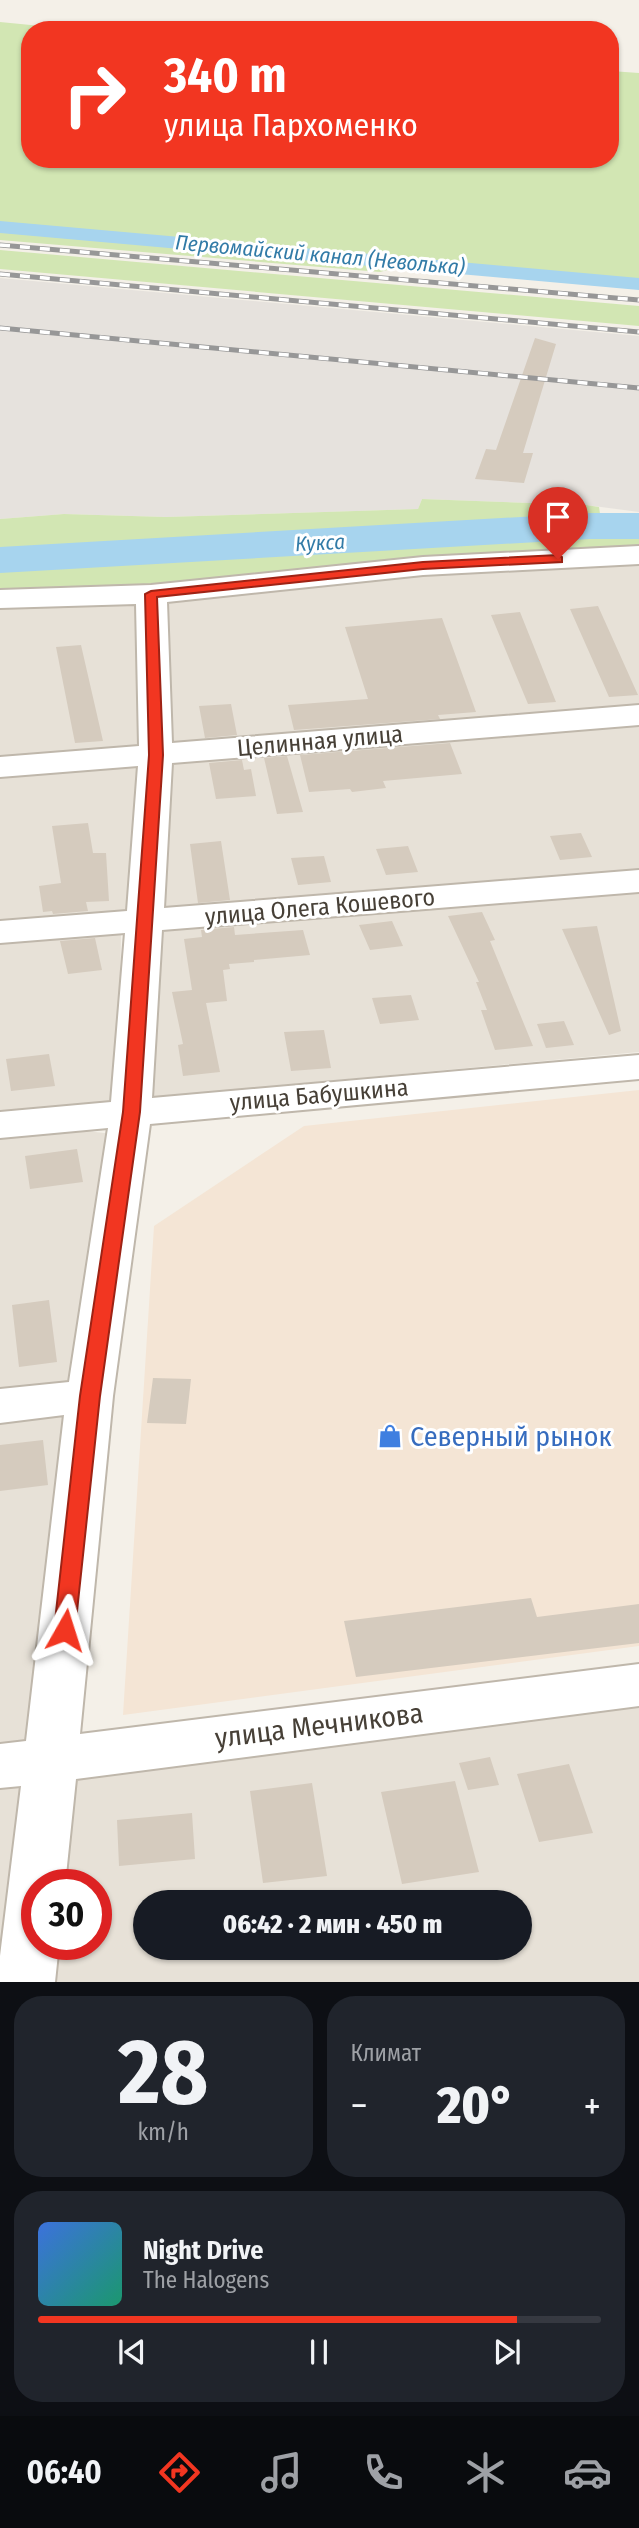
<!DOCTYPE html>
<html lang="ru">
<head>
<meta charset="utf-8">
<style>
	body { margin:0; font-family:"Fira Sans Condensed",sans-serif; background:#20242c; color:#f1f3f6; height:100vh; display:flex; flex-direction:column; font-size:26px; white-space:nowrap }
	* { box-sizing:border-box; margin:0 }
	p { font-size:23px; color:#9ea1a6 }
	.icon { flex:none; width:38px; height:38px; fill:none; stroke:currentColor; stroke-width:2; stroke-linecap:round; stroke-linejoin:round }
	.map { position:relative; height:1982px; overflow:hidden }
	.panel { display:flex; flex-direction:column; gap:14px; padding:14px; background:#0d0f14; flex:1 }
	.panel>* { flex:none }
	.hud { position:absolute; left:21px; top:21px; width:598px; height:147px; border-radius:28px; box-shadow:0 2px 5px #0004; background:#f23621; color:#fff; overflow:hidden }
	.speed { position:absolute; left:21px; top:1869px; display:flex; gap:14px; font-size:35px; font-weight:700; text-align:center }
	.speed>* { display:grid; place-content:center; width:91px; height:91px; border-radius:50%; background:#171b24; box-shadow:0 2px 5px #0004; line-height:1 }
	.speed .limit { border:10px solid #d22; background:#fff; color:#111 }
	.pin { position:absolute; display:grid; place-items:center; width:60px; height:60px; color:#fff; margin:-72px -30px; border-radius:50% 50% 50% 0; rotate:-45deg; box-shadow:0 0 7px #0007 }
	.pin .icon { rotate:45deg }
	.me { position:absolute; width:77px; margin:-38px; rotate:6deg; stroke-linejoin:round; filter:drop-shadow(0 0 5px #0008) }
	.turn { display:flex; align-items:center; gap:24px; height:147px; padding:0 28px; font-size:32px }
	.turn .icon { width:91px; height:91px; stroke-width:2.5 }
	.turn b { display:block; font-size:49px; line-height:60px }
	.big { font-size:52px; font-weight:800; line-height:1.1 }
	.panel .tile { flex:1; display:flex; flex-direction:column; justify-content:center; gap:10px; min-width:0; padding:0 24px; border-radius:28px; background:#20242c }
	.panel .dial { align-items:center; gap:0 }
	.dial b { font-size:91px; line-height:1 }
	.song { display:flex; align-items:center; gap:21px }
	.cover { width:84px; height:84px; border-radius:10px; background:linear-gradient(135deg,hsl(220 70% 55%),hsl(160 70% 35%)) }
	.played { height:7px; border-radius:4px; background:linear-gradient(90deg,#f23621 85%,#363941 85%) }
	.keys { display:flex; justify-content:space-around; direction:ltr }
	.heat { display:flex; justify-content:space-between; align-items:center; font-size:38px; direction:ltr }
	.panel .tiles { flex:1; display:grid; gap:14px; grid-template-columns:1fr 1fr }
	.tile:last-child { grid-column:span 2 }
	.trip { position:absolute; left:133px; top:1890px; width:399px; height:70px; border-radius:35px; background:#171b24; box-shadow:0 2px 5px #0004; font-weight:800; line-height:70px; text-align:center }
	.dock { display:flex; height:112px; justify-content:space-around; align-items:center; background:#090b0e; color:#9ea1a6 }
	.dock .icon { width:49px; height:49px }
	.dock .on { color:#f23621 }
	.dock b { font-size:32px; color:#f1f3f6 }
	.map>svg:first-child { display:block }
	.residential { fill:#e7e1d7; fill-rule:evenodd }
	.commercial { fill:#f4e5d5 }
	.industrial { fill:#e6e2dd }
	.green { fill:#d2e6b3 }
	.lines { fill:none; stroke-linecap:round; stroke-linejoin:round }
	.canal { fill:#a7d4ee; fill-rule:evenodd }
	.river { fill:#a7d4ee; fill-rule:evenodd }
	.building { fill:#d5cbbe }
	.minor-casing { stroke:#bfb7ab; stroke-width:4 }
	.minor { fill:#fff; fill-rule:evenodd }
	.rail-casing { stroke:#979797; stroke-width:5 }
	.rail { stroke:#fff; stroke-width:3.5; stroke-dasharray:10; stroke-linecap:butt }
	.route { fill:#f23621; stroke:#9d2315; stroke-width:2 }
	.labels { text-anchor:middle; stroke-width:6; stroke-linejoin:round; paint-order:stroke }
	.far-water-label { font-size:21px; font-style:italic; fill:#327ba7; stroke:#fff }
	.street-label { font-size:24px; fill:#474037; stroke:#fff }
	.near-shop-label { font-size:28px; fill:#366cbe; stroke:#fff; text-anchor:start }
	.near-street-label { font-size:28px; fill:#474037; stroke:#fff }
</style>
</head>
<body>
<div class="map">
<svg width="639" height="1982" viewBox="0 0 639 1982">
	<rect width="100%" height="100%" fill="#f4f0e8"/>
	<path class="residential" d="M594,562L639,564V710L162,747L165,597L430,569Z
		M141,602L140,750L0,761V605Z
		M639,721V873L157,911L164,759Z
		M139,763L130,913L0,923V774Z
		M639,888V1052L144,1098L160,927Z
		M121,928L119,1102L0,1114V938Z
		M56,1128L114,1134L81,1386L0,1395V1134Z
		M72,1407L41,1744L0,1749V1415Z
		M639,1697V1982H41L45,1944H96V1885H52L64,1771ZM145,1902H520V1948H145Z
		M28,1776L0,1982V1780Z"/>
	<path class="commercial" d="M639,1090V1646L123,1715L154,1226L304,1126Z"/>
	<path class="industrial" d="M0,278L639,336V512L586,505L422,499L418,509L166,517L64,514L0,519Z"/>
	<path class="green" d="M0,22L82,30H30V159H611V71L639,73V280L424,260L380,272L0,240Z
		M0,250L639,306V326L0,269Z
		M422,499L586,505L599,507L601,521L163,542L0,556V519L64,514L166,517L418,509Z
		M605,531L639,533V549L142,588L0,591V566L35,562Z"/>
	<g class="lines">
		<path class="canal" d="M0,221L639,278V290L0,233Z"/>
		<path class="river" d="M590,513H639V539H590L0,573V547Z"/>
	</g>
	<path class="building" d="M535,338L556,344L523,453H533L524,483L475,479L486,449L496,450Z
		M598,606L638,695L609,697L570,609Z
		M520,612L556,702L528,704L491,615Z
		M442,618L476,712L438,715L440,719L294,730L288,705L368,699L345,627Z
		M81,645L103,741L75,743L56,647Z
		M231,704L237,735L205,738L199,706Z
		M450,743L462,774L383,781L386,788L352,792L350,789L309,792L300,755Z
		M287,756L303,812L277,814L264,758Z
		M242,760L244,770L251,769L256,796L216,799L209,763Z
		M88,823L93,853H106L109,901L86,902L88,911L53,914L52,911L43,912L39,886L61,883L52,826Z
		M581,833L592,857L560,860L550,836Z
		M221,841L230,900L198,903L190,844Z
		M408,846L418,872L386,875L376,849Z
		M324,856L331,882L298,885L291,858Z
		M482,912L495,940L490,941L533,1046L495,1050L481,1010H487L476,982H479L448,916Z
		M392,921L403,946L370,950L359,925Z
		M597,926L621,1031L609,1035L562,929Z
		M234,927L235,935L303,930L310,955L254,960V962L229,964L230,969L223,970L227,1001L206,1003L220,1072L183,1076L178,1045L183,1044L172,992L192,990L184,939L202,937L201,930Z
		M95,938L102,970L68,974L60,941Z
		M411,995L419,1020L380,1024L372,998Z
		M564,1021L574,1045L546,1048L537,1024Z
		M324,1030L331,1068L291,1071L284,1032Z
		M49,1054L55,1086L11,1091L6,1059Z
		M77,1149L83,1182L30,1189L25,1156Z
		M49,1300L57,1362L19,1367L12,1305Z
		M153,1378L191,1379L186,1424L147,1423Z
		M43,1440L48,1485L0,1491V1445Z
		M531,1598L537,1617L639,1604V1643L356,1677L344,1621Z
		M490,1757L499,1785L468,1790L459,1763Z
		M569,1764L593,1833L539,1842L517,1774Z
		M455,1781L479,1872L402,1884L381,1792Z
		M312,1783L327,1876L263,1883L250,1791Z
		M192,1813L195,1859L119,1866L117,1820Z"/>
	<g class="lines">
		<g class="minor-casing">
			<path id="minor" d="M639,546V564L423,575L167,602L172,743L639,705V725L172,763L164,908L639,870V892L162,930L152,1098L639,1055V1079L150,1124L113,1396L80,1734L639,1664V1706L76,1779L65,1885H37V1944H59L55,1982H0V1956L21,1786L0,1788V1744L26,1741L64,1415L0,1423V1389L69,1382L108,1128L0,1138V1112L111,1102L125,933L0,943V921L127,911L138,766L0,777V757L139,746L136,604L0,608V590L151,585L423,557Z"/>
		</g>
		<use href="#minor" class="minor"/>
		<g class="rail-casing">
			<path id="rail" d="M0,245L639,300
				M0,274L639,332
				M0,328L639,388"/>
		</g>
		<use href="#rail" class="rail"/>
	</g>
	<path class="route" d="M558,555L562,557V562L423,569L157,597L163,755L140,1112L100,1396L75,1630L72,1635L65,1638L57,1635L54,1630L80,1396L123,1112L149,755L145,594L151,591L423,562Z"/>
	<defs>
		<g id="shop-bare" transform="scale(1.89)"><path d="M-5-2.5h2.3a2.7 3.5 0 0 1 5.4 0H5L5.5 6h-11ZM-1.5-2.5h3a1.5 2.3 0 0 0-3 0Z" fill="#3f7fe0" stroke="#fff" stroke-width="2.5" paint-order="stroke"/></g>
	</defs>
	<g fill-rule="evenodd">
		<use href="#shop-bare" x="390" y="1436"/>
	</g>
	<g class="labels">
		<g class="far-water-label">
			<text transform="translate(320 255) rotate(5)" y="7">Первомайский канал (Неволька)</text>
			<text transform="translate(320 543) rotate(-3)" y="7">Кукса</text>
		</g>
		<g class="street-label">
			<text transform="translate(320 741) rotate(-5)" y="8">Целинная улица</text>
			<text transform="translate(320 907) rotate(-5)" y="8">улица Олега Кошевого</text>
			<text transform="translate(319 1095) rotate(-5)" y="8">улица Бабушкина</text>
		</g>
		<g class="near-shop-label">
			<text x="410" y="1446">Северный рынок</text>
		</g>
		<g class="near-street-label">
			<text transform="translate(319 1725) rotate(-7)" y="10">улица Мечникова</text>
		</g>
	</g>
</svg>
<div class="speed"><div class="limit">30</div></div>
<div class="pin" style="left:558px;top:559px;background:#d93025"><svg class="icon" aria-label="arrive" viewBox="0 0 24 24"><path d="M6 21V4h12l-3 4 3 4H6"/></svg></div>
<svg class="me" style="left:65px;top:1630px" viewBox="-20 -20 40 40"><path d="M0-17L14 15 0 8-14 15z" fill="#f23621" stroke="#fff" stroke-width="4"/></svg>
<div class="trip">06:42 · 2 мин · 450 m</div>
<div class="hud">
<div class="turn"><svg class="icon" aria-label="right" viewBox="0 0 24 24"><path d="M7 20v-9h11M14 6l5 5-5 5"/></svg><div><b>340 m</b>улица Пархоменко</div></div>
</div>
</div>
<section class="panel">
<div class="tiles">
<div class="tile dial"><b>28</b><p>km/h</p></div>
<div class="tile"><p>Климат</p>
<div class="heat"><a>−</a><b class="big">20°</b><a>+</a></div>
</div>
<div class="tile">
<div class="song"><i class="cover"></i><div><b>Night Drive</b><p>The Halogens</p></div></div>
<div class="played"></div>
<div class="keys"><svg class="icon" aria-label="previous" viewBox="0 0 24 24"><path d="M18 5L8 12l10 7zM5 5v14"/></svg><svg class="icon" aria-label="pause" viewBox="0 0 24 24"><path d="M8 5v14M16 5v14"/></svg><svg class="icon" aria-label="next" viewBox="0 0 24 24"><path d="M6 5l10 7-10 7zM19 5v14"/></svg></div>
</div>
</div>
</section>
<nav class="dock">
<b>06:40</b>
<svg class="icon on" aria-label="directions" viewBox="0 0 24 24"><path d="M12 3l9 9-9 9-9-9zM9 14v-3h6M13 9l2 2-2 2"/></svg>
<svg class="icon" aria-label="music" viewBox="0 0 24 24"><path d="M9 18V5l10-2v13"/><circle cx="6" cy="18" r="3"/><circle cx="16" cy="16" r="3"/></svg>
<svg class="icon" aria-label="phone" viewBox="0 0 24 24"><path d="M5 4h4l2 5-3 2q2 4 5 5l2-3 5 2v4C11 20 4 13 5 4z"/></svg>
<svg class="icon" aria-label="climate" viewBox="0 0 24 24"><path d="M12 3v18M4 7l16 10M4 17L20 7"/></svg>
<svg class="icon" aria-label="car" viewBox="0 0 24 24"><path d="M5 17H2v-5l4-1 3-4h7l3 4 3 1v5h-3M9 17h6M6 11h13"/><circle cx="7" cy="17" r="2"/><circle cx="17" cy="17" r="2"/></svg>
</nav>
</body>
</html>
